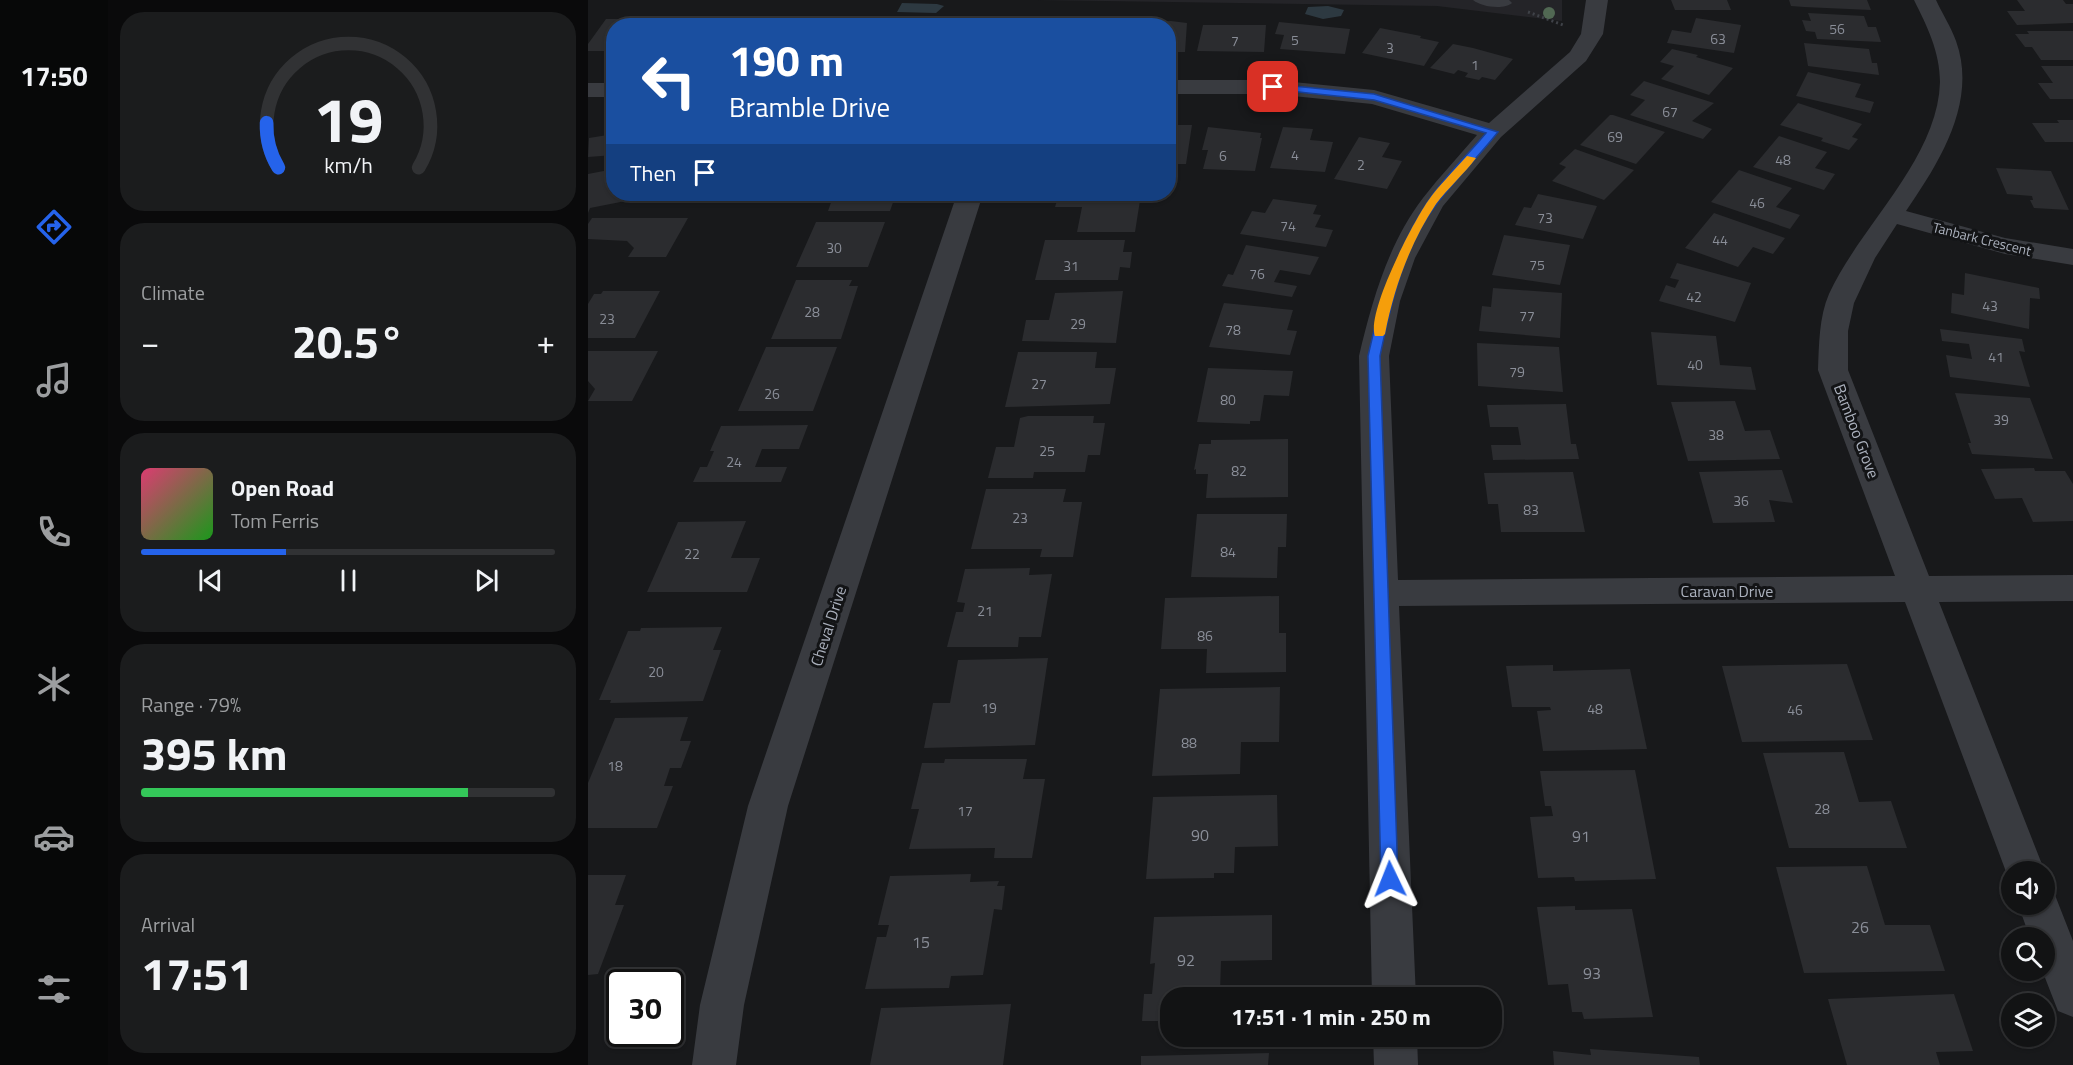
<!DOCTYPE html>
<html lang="en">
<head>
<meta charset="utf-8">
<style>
	body { margin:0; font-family:"Titillium Web",sans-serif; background:#1b1c1d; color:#f1f3f6; height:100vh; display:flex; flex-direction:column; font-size:22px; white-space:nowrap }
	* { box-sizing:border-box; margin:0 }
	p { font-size:20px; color:#9c9ea0 }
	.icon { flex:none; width:33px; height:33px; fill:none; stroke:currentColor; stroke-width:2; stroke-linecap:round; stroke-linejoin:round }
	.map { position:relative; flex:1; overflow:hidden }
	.sheet { display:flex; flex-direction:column; gap:12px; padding:12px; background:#0a0a0b; width:480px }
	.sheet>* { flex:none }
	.hud { position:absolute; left:18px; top:18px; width:570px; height:183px; border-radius:24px; box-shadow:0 2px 4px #0004,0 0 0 2px #313234; background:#1a4fa0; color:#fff; overflow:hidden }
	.buttons { position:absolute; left:1413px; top:861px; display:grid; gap:12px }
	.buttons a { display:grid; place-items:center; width:54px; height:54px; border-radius:50%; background:#121314; box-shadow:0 2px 4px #0004,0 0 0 2px #313234; font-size:30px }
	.speed { position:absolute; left:18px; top:969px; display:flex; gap:12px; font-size:30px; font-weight:700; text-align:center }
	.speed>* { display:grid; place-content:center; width:78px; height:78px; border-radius:50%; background:#121314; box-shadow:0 2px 4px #0004,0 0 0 2px #313234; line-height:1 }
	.speed .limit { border:3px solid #111; border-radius:9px; background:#fff; color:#111 }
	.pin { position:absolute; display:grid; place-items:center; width:51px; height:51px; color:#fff; margin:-26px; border-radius:12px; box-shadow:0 3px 9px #0006 }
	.me { position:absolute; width:66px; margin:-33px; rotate:358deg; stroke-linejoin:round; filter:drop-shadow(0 0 4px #0008) }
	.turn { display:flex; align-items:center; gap:21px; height:126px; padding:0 24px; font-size:27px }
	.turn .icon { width:78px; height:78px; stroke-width:2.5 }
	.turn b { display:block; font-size:42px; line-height:51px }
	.then { display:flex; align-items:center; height:57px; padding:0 24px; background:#0003; gap:12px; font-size:22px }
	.big { font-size:45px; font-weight:700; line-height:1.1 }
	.sheet .tile { flex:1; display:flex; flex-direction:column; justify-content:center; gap:9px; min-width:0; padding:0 21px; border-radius:24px; background:#1b1c1d }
	.sheet .dial { align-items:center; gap:0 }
	.dial svg { height:156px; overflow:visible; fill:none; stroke:#313234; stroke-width:7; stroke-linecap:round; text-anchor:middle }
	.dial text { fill:#f1f3f6; stroke:none }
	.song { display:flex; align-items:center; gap:18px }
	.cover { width:72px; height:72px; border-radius:9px; background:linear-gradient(135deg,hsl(340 70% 55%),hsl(120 70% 35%)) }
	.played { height:6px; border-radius:3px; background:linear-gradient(90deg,#2563eb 35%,#313234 35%) }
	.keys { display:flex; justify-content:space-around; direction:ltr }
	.heat { display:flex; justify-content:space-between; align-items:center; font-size:33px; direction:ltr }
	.charge { height:9px; border-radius:4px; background:linear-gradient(90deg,#34c759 79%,#313234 0) }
	.trip { position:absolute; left:572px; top:987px; width:342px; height:60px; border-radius:24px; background:#121314; box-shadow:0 2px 4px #0004,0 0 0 2px #313234; font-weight:700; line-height:60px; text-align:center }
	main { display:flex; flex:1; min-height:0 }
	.tabs { display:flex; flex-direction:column; width:108px; justify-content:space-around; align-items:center; background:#070808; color:#9c9ea0 }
	.tabs .icon { width:42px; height:42px }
	.tabs .current { color:#2563eb }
	.tabs b { font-size:27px; color:#f1f3f6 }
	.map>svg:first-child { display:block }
	.built { fill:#242428 }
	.water { fill:#2d3941 }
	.building { fill:#2b2c2f }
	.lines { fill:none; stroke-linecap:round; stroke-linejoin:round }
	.path { stroke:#3f4248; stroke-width:3; stroke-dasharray:2 3; stroke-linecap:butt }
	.lane { fill:#393b40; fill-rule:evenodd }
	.street { fill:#393b40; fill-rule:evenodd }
	.tree { fill:#516853 }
	.route { fill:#2563eb; stroke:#184099; stroke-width:1.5 }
	.slow { fill:#f59e0b }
	.labels { text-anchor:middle; stroke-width:6; stroke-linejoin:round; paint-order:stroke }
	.number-label { font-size:14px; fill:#8a8e98 }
	.far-street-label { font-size:14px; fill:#aab0bc; stroke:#131416 }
	.street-label { font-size:16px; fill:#aab0bc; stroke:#131416 }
	.near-number-label { font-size:16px; fill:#8a8e98 }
</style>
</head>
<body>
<main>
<nav class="tabs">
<b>17:50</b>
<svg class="icon current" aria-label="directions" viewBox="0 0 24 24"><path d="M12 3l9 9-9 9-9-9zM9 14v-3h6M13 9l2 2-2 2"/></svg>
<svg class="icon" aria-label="music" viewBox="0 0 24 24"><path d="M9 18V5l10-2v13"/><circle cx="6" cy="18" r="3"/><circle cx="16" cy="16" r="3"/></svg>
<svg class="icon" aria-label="phone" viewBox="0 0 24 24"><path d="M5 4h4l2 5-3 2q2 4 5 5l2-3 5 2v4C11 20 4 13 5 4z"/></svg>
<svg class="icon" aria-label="climate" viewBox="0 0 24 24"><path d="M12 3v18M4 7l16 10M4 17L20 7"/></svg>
<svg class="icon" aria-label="car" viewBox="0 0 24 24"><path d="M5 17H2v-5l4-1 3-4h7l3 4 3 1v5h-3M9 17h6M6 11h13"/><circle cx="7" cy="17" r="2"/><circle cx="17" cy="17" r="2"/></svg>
<svg class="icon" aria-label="filters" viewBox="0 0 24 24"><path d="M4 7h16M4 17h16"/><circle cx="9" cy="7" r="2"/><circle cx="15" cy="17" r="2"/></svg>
</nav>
<section class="sheet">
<div class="tile dial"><svg viewBox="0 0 100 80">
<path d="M14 69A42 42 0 1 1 86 69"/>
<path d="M14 69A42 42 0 0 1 8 46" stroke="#2563eb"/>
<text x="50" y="56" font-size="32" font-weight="700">19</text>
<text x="50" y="72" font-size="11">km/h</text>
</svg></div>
<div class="tile"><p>Climate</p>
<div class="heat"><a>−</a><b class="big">20.5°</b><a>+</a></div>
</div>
<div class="tile">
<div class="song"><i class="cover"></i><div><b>Open Road</b><p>Tom Ferris</p></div></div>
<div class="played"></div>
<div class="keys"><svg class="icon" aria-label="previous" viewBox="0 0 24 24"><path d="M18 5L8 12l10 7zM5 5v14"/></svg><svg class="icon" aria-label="pause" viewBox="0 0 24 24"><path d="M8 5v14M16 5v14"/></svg><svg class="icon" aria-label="next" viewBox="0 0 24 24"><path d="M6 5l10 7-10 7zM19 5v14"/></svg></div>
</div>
<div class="tile"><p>Range · 79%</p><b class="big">395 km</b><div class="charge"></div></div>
<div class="tile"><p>Arrival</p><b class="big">17:51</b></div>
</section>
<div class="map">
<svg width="1485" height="1065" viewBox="0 0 1485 1065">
	<rect width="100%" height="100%" fill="#18191b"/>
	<path class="built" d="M449,0H974V21L849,6Z"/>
	<path class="water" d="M314,3L349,4L356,6L348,13L309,12Z
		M740,6L756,10L753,16L735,19L717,14L720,7Z"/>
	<path class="building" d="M1083,0H1139L1143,10H1087Z
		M1201,0H1279L1283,10L1216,7L1203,6Z
		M1429,0H1475L1478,4H1485V23L1429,25L1419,11H1437Z
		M1220,13L1276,16L1280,27H1288L1293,42L1229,39L1227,32L1218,31L1214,20L1223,21Z
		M136,17L188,18L185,26H130Z
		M468,18H517L516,26H466Z
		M1108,18L1153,25L1146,53L1079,43L1084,30L1103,33Z
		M18,19H59L54,26H26V51H0V44Z
		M583,21L599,23L597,52H580V26H538L539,22Z
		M295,22H323L322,26H294Z
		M369,22H424L423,26H367Z
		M691,22L762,29L757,54L692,49L696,35L687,34Z
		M70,23H121L119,26H68Z
		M198,23H254L253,26H197Z
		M615,25H678L676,52L609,51Z
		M792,28L833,36L832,38L851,42L836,66L774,53Z
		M1439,31H1485V60H1453L1444,47H1437L1427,34H1441Z
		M1216,43L1281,49L1284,63H1289L1291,75L1220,66Z
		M865,44L885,48L925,59L907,80L894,77L891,80L877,77L880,73L870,70L866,74L842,68Z
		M1084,49L1110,55L1108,57L1145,68L1121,95L1073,79L1086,66L1072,62Z
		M1453,66H1485V99H1462L1450,83H1465Z
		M1220,72L1273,84L1267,97L1286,102L1282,113L1208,96Z
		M1056,81L1126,103L1104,121L1124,129L1115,139L1042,115L1057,100L1042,95Z
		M1210,103L1274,124L1264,137L1270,139L1261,150L1233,141L1235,138L1192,125Z
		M1022,115H1025L1077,132L1048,164L992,145Z
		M1469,120H1485V142H1457L1444,123H1471Z
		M580,125H604L598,164H580Z
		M620,127L673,133L672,138H674L667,171L615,169L620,150H614Z
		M695,127L725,129L722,140L745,142L737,172L682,168Z
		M26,134V155L0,157L1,138Z
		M1191,136L1239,152L1227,168L1247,174L1236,190L1165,167Z
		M771,137L802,143L794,157L814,161L799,189L746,179Z
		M987,149L1046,170L1016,200L964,181L978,167L971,164Z
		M1408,168L1463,171L1481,210L1446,208L1442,200H1445L1444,196L1419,194Z
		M26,169V194L68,195L2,208L0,213V174Z
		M1151,170L1204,188L1188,207L1212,215L1202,229L1123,202Z
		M246,194H308L302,211H240Z
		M471,194H553L547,232H489L494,207H467Z
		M950,194L1009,206L995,239L927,225L936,207L943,208Z
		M685,199L729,205L725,214L733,215L727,227L745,230L738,247L652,234L664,211L677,213Z
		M1126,213L1166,227L1197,238L1185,254L1165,247L1150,267L1097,248Z
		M4,218H100L78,257H40L46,248L39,241L0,239V224Z
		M228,222H297L280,267H208Z
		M916,235L982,245L972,285L904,275Z
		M457,240H537L535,252H544L542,268L532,267L530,280H447Z
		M658,245L731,257L722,275L692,270L686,282L709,286L704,297L634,286L640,274L645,275Z
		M1089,263L1163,283L1147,322L1071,301L1078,285L1087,288L1091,280L1082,278Z
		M1377,273L1451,288L1452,299L1442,298L1441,329L1363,313L1364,293L1376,295Z
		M208,280H264L261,286H270L253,339H183Z
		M905,288L974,293L972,338L891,331L894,306L903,307Z
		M15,291H72L47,338H0V304L6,294H13Z
		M535,291L528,343L434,341L438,320H461L467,293Z
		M636,303L705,310L699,330L709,331L702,355L621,347Z
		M1352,329L1434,339L1437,352L1431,351L1442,387L1362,377L1358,355L1384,359L1381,344L1354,341Z
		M1063,332L1128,336L1132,365L1163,367L1168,390L1069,385Z
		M889,343L971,347L975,392L890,386Z
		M178,347H249L225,411H150Z
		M0,351H70L44,401H0L7,389L0,381Z
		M430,352H509L507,368H528L522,404L417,407Z
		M620,368L705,371L701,396L676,395L672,421H662V424L609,422Z
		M1367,393L1442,398L1465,459L1384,454L1380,443H1383Z
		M1147,401L1157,431L1182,430L1192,459L1100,461L1083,402Z
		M978,404L983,444H988L991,459L905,460L903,445H933L930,427H902L899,405Z
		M440,416H506L505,423H517L512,455H500L497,472H446L445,478H400L408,447H426L432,418Z
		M220,425L211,449H174L167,467H199L193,482H105L112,467H119L126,451H122L133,426Z
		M700,439V497L618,498L620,474H608V469L606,470L611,444H623V440Z
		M1446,468L1447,471H1477L1485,484V521L1445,522L1434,498L1407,499L1393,469Z
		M1194,470L1205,503L1181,500L1187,522L1125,523L1111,472Z
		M985,472L997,532H913L910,504H900L896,473Z
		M398,489H478L475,502H494L485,557H452L454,549H383Z
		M609,514H699L698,547H690L689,578L603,577Z
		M158,521L143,558H172L159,592H59L90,522Z
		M442,568L441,575L464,574L453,637H431L430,647H359L368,612H375L377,603L369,602L377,569Z
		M691,596V633H698V672L618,673L619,649H573L577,598Z
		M134,627L125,650H133L115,701L22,703L23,700H11L40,631H52L53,628Z
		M460,658L447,745L336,748L345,703H362L370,660Z
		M1259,664L1285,740L1154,742L1134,666Z
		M965,665V671L1042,669L1059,749L955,751L949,711L963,710L962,707H924L918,666Z
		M692,687L691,742H653L652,774L564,776L572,689Z
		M100,717L92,741H103L93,768H82L76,786H85L69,828H0V783L27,718Z
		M1256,752L1271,802L1303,801L1319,848H1201L1175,753Z
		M357,759H439L435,779H457L444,858H406L407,848L321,849L331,809H323L334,763H356Z
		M1047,770L1068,879L987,881L986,877L950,878L942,817L965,816L963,806H957L952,771Z
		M689,795L690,846L647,847L646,873H626V878L558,879L565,797Z
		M1279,866L1297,925H1342L1357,971L1216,973L1188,867Z
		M383,874L382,882L411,881L409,886H417L414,910L406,909L395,975L363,976L361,988L277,989L289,937H298L301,925H290L302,876Z
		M0,875H38L27,905H36L10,974L0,975Z
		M987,906V910L1044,909L1065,1017L996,1019L994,1012H984L980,984L960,985L949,907Z
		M684,915V960L633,961L632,992H681V998H582V1021H554L556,994H564L567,963L562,964L566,917Z
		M1366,994L1385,1051L1348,1052L1352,1065H1259L1240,999Z
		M423,1004L415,1065H282L293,1008Z
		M1002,1049L1111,1057L1112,1065H966L965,1051L1003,1055Z
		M681,1053L680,1065H553V1056Z"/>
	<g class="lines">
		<path class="path" d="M940,12L975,25"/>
		<path class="lane" d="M885,0H921L924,3C916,10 893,7 885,0Z"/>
		<path class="street" d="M998,0H1020L1015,34L998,61L913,137L855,206L827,258L812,301L801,356L810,580L1307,576L1230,370C1231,345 1231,317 1241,294C1272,226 1350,159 1352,82C1352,52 1339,26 1326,0H1348C1354,13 1363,27 1368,41C1390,102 1351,163 1318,211L1417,238L1485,249V265L1417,254L1309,224L1287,258L1266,303L1260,331V370L1341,576L1485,575V601L1351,602L1457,872H1424L1423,885L1317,602L811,606L828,998H784L771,356C784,301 800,244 835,198C852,176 871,156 889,135L784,104L685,94H580V80H685L786,90L901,123L982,52L993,34Z
			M0,83H26V97H0Z
			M369,194H395L200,806L156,1005L148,1065H104L112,1005L160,806Z
			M1456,887L1465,890L1485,941V1017L1470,1011L1454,970H1456V938H1442L1430,904H1456Z
			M785,1036H829L830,1065H786Z"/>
	</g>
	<circle class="tree" cx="961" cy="13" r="6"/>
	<path class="route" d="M685,84L786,94L910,132C891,156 869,178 850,202C816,246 803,303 792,356L810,879L808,884L802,886L796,884L793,879L780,356C792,301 808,251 839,203C855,178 879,156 898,133L786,100L682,89V85Z"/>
	<path class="slow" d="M879,156L888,158C876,174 860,188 848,204C822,243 806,288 797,334L795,336H787C778,313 825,222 840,201C851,185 866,171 879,156Z"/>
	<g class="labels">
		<g class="number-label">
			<text x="1249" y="34">56</text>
			<text x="1130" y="44">63</text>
			<text x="707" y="45">5</text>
			<text x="647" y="46">7</text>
			<text x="802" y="53">3</text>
			<text x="887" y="70">1</text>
			<text x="1082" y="117">67</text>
			<text x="1027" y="142">69</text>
			<text x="707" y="160">4</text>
			<text x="635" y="161">6</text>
			<text x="1195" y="165">48</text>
			<text x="773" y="170">2</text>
			<text x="1169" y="208">46</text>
			<text x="957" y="223">73</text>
			<text x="700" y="231">74</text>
			<text x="1132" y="245">44</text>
			<text x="246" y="253">30</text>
			<text x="949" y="270">75</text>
			<text x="483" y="271">31</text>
			<text x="669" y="279">76</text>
			<text x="1106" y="302">42</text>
			<text x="1402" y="311">43</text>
			<text x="224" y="317">28</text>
			<text x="939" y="321">77</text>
			<text x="19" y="324">23</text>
			<text x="490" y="329">29</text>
			<text x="645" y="335">78</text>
			<text x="1408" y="362">41</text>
			<text x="1107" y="370">40</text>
			<text x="929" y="377">79</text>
			<text x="451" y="389">27</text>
			<text x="184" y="399">26</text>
			<text x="640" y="405">80</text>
			<text x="1413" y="425">39</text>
			<text x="1128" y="440">38</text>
			<text x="459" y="456">25</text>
			<text x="146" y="467">24</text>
			<text x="651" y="476">82</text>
			<text x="1153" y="506">36</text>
			<text x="943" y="515">83</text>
			<text x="432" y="523">23</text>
			<text x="640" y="557">84</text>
			<text x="104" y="559">22</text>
			<text x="397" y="616">21</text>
			<text x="617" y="641">86</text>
			<text x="68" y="677">20</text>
			<text x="401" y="713">19</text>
			<text x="1007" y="714">48</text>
			<text x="1207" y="715">46</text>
			<text x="601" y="748">88</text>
			<text x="27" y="771">18</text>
			<text x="1234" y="814">28</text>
			<text x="377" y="816">17</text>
		</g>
		<g class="far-street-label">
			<text transform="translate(1394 239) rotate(14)" y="5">Tanbark Crescent</text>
		</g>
		<g class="street-label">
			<text transform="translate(1269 431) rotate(69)" y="6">Bamboo Grove</text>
			<text x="1139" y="597">Caravan Drive</text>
			<text transform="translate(240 626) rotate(-72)" y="6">Cheval Drive</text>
		</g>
		<g class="near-number-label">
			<text x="612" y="841">90</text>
			<text x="993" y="842">91</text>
			<text x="1272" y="933">26</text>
			<text x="333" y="948">15</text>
			<text x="598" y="966">92</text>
			<text x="1004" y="979">93</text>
		</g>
	</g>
</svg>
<div class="buttons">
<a><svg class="icon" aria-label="sound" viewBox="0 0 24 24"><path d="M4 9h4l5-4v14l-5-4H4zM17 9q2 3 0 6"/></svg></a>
<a><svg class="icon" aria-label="search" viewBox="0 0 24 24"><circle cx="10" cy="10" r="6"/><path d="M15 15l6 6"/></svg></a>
<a><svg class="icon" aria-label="layers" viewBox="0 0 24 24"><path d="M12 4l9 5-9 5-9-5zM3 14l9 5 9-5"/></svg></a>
</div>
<div class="speed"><div class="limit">30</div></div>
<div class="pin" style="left:685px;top:87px;background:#d93025"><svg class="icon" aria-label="arrive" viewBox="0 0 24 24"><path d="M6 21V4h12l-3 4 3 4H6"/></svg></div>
<svg class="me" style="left:802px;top:879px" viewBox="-20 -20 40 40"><path d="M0-17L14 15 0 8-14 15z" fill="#2563eb" stroke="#fff" stroke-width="4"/></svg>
<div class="trip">17:51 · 1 min · 250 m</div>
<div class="hud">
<div class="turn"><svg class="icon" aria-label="left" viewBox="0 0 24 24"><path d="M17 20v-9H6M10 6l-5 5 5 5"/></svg><div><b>190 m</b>Bramble Drive</div></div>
<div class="then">Then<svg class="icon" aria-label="arrive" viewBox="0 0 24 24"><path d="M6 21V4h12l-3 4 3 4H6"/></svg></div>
</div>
</div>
</main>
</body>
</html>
